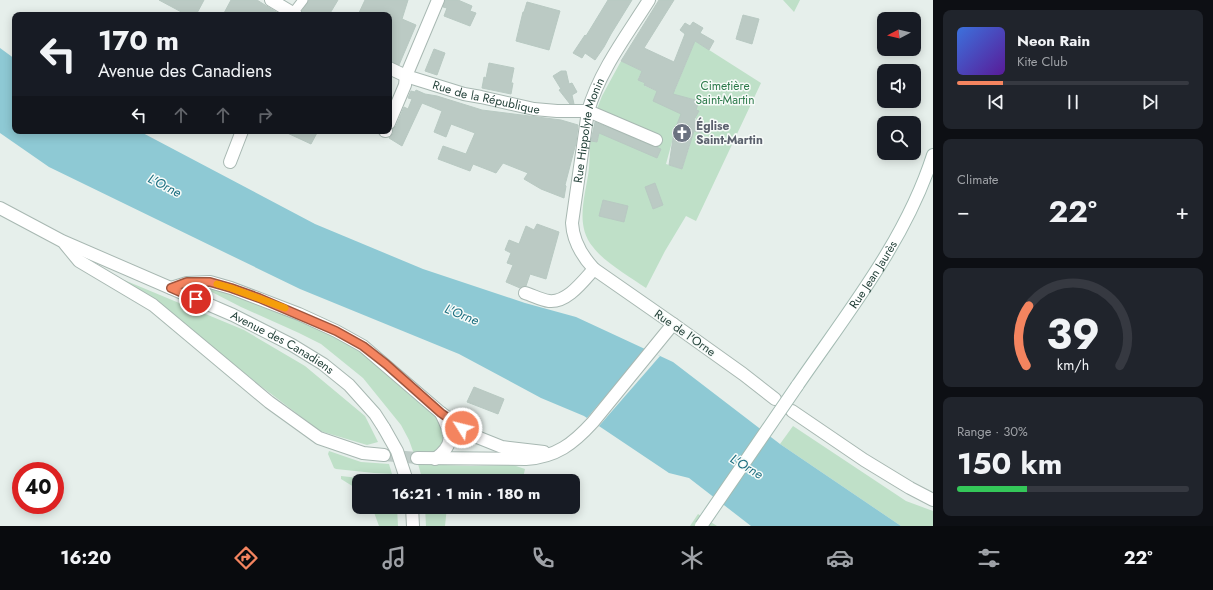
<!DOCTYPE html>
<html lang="en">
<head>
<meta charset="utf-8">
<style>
	body { margin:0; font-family:Jost,sans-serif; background:#20242c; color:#f1f3f6; height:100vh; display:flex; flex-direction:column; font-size:15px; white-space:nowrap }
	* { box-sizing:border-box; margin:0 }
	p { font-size:13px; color:#9ea1a6 }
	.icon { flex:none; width:22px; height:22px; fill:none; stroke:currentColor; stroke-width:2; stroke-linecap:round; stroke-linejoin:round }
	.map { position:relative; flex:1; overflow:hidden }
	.details { display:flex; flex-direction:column; gap:10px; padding:10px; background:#0d0f14; width:280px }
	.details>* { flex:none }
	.guide { position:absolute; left:12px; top:12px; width:380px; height:122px; border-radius:8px; box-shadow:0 2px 10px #0003; background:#171b24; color:#f1f3f6; overflow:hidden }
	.needle { width:26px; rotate:263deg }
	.tools { position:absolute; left:877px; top:12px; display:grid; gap:8px }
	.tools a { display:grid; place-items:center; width:44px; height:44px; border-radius:8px; background:#171b24; box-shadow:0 2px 10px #0003; font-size:20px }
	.speed { position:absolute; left:12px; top:462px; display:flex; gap:8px; font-size:20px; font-weight:700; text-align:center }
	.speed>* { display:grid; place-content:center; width:52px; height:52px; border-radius:50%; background:#171b24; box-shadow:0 2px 10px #0003; line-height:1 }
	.speed .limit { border:6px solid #d22; background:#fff; color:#111 }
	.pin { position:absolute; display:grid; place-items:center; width:34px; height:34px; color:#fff; margin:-17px; border:2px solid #fff; border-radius:50%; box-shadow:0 1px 4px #0007 }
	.me { position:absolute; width:44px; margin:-22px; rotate:306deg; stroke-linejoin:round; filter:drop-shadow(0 0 3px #0008) }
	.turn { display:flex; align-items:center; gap:14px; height:84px; padding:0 20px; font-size:18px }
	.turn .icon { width:52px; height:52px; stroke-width:2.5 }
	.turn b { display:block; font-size:28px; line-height:34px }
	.lanes { display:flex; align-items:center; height:38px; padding:0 20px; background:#0003; justify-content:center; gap:20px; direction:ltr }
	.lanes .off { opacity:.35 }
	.big { font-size:30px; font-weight:700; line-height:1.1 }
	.details .tile { flex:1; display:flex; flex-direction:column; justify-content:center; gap:6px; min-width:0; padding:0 14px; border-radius:8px; background:#20242c }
	.details .dial { align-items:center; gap:0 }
	.dial svg { height:104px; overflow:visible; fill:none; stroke:#363941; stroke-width:7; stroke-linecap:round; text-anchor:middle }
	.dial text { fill:#f1f3f6; stroke:none }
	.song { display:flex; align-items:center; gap:12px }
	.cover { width:48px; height:48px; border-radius:6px; background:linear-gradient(135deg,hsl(220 70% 55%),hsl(270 70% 35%)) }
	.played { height:4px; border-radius:2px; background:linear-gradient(90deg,#f4845f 20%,#363941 20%) }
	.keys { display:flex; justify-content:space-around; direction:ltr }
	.heat { display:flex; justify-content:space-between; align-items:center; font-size:22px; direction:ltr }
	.charge { height:6px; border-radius:3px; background:linear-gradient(90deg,#34c759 30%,#363941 0) }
	.trip { position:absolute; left:352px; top:474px; width:228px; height:40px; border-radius:8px; background:#171b24; box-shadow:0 2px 10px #0003; font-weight:700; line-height:40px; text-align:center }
	.dock { display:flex; height:64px; justify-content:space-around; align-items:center; background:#090b0e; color:#9ea1a6 }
	.dock .icon { width:28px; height:28px }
	.dock .on { color:#f4845f }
	.dock b { font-size:18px; color:#f1f3f6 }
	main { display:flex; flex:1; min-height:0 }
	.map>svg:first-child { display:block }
	.green { fill:#bfe0c8; fill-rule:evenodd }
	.water { fill:#8ec9d4 }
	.pier { fill:#e6efeb }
	.building { fill:#bbcac4; stroke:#b8c9c2 }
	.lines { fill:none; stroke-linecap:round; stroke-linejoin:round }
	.tertiary-tunnel { stroke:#bfccc8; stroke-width:12; stroke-dasharray:12 6; stroke-linecap:butt }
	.pedestrian-casing { stroke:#a8b8b2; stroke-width:11 }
	.minor-casing { stroke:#a8b8b2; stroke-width:14 }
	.tertiary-casing { stroke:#a8b8b2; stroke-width:14 }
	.secondary-casing { stroke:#a4bbb3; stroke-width:14 }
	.pedestrian { stroke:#fff; stroke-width:9 }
	.minor { stroke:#fff; stroke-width:12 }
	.tertiary { stroke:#fff; stroke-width:12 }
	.secondary { stroke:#fff; stroke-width:12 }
	.tertiary-bridge-casing { stroke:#a8b8b2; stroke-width:14; stroke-linecap:butt }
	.secondary-bridge-casing { stroke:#a4bbb3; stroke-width:14; stroke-linecap:butt }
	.tertiary-bridge { stroke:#fff; stroke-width:12 }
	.secondary-bridge { stroke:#fff; stroke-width:12 }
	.route-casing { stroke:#9f563e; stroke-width:10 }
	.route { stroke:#f4845f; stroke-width:7 }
	.slow { stroke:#f59e0b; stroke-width:7 }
	.labels { text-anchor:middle; stroke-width:3; stroke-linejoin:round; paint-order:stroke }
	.park-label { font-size:12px; fill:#2d7a4b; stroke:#f7fbf9 }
	.street-label { font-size:12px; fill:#24423a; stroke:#f7fbf9 }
	.worship-label { font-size:12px; font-weight:bold; fill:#5b616d; stroke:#f7fbf9; text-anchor:start }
	.water-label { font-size:13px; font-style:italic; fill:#1c6f80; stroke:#f7fbf9 }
</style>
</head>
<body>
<main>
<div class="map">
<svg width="933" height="526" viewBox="0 0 933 526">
	<rect width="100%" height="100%" fill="#e6efeb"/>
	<path class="green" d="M783,0H800L794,12Z
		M695,41L761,83L696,221L686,216L665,251L646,288C630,277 604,262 593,247C574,224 586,195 589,168C590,159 589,149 591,140L597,142L599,133L653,146L655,144L597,109L602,96L621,61L644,72L641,73L638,79L644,83L646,82L645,86L657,91L675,90ZM688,98L699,101L696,110L699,112L697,113L689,148L682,169L666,164L672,142Z
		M124,280L244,330L305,366L365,416L378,442L367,445L320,431L262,387L168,311L124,282Z
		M204,288H214L242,295L332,335L359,350L434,414L444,431L441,448L434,453L414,454L409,440L401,425L363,378L321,344L299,333L241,307Z
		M793,426L906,501L933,511V526H901L780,444Z
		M329,451L361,462L389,464L392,474L374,473L336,469L334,468L328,454Z
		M418,464L471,466L513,465L525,469L523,478L504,475L502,481H457L422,478Z
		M341,476L359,478L354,487L341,479Z
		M372,507H397L398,526H379Z
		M425,507H447L445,526H426Z
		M698,514L717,526H690Z"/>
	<path class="water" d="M0,48L15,59V131H139L315,224L423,269L525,303L576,317L673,362L780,444L901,526H751L689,478L669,473L584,416L541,398L459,354L300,289L49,167L0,133Z"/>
	<path class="pier" d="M646,349L660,356L599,426L587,418Z"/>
	<path class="building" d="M159,0H204L196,15H187Z
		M231,0H257L281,15H223Z
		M309,0H338L329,15H307L302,11Z
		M365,0H408L402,19L416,25L399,65L389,61V15H358Z
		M445,0H458L472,6L470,11L476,13L470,26L444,16L447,8L443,7Z
		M608,0H632L611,34L604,47L595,60L585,53L582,58L573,53L585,35L586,36Z
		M659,0H674L644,48L674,62L685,34L680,30L685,23L690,26L693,22L703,28L700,33L714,41L709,50L695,41L673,94L699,101L696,110L699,111L694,120L704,123L701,133L694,131L682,169L669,165L674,132L681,114L653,101L657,91L644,85L645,83L638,80L642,71L621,61Z
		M527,2L560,11L549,50L516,41L523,12H524Z
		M743,15L759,19L752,44L736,39Z
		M434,49L445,53L437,75L425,71Z
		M489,63L514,68L511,83H513L511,94L482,88L484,77L486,78Z
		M561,71H566L569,84L572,83L577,92L572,95L574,104H570L559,90L561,89L553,76Z
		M416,90L425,94L437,96L482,110L561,120L578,125L576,143L565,185L566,186L564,198L541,189L524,179L528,173L503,163L496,173L473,164L470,171L438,159L443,146L466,154L475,133L451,124L446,137L434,132L442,111L422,103L402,146L389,138L393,134V129L396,126L404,107L408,109L412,99L408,98L411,91L415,92Z
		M595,122L661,149L657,158L599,133L597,142L591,141Z
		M283,131H318L311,144Z
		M655,183L663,205L653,209L645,187Z
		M603,200L628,206L624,222L599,216Z
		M537,224L559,232L546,279L530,274L526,286L520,288L506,282L513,265L507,263L511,253L505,250L509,240L519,244L526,226L534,230Z
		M474,387L504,399L498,414L467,402Z"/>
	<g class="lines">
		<path class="tertiary-tunnel" d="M384,455L417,458"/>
		<g class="pedestrian-casing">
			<path id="pedestrian" d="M293,13L303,0"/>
		</g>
		<g class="minor-casing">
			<g id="minor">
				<path d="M271,0L296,15"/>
				<path id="s1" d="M389,68L406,76L464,94L481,97L534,109L557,111H588L656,140"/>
				<path d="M389,123L405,85L406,76L438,0"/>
				<path d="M385,131H386"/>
				<path d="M230,162L242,131"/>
				<path d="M525,293C532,295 541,300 549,301C567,303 583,281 594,269"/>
				<path d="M673,324L743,374L775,399"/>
				<path d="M792,411L864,460L910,488L933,500"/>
				<path d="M435,459C456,444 451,433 441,413"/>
			</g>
		</g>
		<g class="tertiary-casing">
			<g id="tertiary">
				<path id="s2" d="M0,208L62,241L233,315L292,345L323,364L349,385L375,414L384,428"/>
				<path d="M65,244L79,261L153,305L269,402L319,438L363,453L384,455"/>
				<path d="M171,288L187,283L210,282L231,288L299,314L336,331L363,346L441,413L472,435L502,447L544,452"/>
				<path id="s3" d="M417,458L526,459C556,457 573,444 593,422L673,324L594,269C582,256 573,242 572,223L588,111C600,70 627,35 649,0"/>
				<path d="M412,507L413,526"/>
			</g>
		</g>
		<g class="secondary-casing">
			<g id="secondary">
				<path id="s4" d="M797,386C847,313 906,240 933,155"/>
			</g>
		</g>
		<use href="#pedestrian" class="pedestrian"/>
		<use href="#minor" class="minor"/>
		<use href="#tertiary" class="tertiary"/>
		<use href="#secondary" class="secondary"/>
		<g class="tertiary-bridge-casing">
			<path id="tertiary-bridge" d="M384,428L397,451L407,481"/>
		</g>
		<g class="secondary-bridge-casing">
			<path id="secondary-bridge" d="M701,526L797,386"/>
		</g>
		<use href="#tertiary-bridge" class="tertiary-bridge"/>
		<use href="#secondary-bridge" class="secondary-bridge"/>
	</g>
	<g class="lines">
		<g class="route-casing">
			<path id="route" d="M196,299L171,288L187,282H210L231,288L259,298L336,331L363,346L386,364L441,413L462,428"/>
		</g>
		<use href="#route" class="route"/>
		<path class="slow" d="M217,284L231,288L285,308"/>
	</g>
	<defs>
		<g id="church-disc" transform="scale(1)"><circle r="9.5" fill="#6b7280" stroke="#f7fbf9"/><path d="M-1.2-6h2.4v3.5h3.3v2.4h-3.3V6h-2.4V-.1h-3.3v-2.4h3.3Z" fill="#fff"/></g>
	</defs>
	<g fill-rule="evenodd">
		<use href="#church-disc" x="682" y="133"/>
	</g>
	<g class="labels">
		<g class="park-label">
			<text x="725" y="90">Cimetière<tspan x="725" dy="14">Saint-Martin</tspan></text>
		</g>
		<g class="street-label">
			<text dy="4" stroke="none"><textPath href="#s1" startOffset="102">Rue de la République</textPath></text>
			<text dy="4" stroke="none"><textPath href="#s3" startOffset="557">Rue Hippolyte Monin</textPath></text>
			<text dy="4" stroke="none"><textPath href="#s4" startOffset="135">Rue Jean Jaurès</textPath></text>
			<text transform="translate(685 333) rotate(35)" y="4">Rue de l'Orne</text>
			<text dy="4" stroke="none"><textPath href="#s2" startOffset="313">Avenue des Canadiens</textPath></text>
		</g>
		<g class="worship-label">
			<text x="696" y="130">Église<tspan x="696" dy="14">Saint-Martin</tspan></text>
		</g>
		<g class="water-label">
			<text transform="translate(165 185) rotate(27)" y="5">L'Orne</text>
			<text transform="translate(462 314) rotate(22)" y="5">L'Orne</text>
			<text transform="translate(747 466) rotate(31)" y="5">L'Orne</text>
		</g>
	</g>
</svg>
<div class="tools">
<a><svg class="needle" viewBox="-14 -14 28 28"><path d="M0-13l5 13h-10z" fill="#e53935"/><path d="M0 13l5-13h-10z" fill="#9ea1a6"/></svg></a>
<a><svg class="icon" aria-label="sound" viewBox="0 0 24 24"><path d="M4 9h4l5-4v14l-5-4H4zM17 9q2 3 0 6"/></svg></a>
<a><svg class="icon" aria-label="search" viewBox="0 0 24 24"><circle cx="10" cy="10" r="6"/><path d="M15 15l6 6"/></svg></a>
</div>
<div class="speed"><div class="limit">40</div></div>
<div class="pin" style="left:196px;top:299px;background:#d93025"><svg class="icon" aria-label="arrive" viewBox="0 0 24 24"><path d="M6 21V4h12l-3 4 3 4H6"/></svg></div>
<svg class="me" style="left:462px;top:428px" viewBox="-20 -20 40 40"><circle r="17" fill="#f4845f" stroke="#fff" stroke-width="3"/><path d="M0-11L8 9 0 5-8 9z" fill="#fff"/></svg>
<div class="trip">16:21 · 1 min · 180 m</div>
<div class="guide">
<div class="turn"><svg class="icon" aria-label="left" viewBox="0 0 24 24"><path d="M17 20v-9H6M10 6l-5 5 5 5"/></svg><div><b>170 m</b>Avenue des Canadiens</div></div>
<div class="lanes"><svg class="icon" aria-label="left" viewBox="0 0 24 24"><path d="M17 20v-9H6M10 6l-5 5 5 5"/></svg><svg class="icon off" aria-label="ahead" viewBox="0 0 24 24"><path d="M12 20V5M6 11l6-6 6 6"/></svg><svg class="icon off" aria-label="ahead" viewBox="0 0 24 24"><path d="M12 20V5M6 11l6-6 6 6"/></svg><svg class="icon off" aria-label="right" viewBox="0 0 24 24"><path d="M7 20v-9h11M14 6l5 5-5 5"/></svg></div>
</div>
</div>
<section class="details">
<div class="tile">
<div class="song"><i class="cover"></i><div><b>Neon Rain</b><p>Kite Club</p></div></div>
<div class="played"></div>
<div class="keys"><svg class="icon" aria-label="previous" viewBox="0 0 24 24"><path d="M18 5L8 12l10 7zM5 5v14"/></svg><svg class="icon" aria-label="pause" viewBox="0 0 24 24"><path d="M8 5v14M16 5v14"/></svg><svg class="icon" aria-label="next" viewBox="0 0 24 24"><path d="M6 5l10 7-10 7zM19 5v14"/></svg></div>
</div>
<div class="tile"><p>Climate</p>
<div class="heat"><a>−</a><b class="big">22°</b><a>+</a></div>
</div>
<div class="tile dial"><svg viewBox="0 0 100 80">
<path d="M14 69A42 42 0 1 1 86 69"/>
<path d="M14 69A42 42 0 0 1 16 23" stroke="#f4845f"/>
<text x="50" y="56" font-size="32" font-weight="700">39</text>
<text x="50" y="72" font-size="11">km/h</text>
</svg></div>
<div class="tile"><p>Range · 30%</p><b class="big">150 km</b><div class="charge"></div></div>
</section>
</main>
<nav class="dock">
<b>16:20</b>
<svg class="icon on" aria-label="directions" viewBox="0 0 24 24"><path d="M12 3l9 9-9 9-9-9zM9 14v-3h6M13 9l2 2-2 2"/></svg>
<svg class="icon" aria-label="music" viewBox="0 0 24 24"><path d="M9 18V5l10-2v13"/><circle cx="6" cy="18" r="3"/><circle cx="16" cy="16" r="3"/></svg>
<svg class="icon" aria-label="phone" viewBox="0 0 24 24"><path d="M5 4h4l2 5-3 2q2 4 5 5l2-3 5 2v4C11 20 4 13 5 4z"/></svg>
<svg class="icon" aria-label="climate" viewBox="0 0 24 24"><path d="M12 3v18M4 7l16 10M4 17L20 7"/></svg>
<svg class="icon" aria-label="car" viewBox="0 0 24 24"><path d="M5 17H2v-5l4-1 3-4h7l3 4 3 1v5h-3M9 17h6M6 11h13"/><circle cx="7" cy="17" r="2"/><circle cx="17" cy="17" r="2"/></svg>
<svg class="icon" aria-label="filters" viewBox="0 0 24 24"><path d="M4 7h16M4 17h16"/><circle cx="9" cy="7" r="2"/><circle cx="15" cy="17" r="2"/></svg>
<b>22°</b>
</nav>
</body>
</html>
